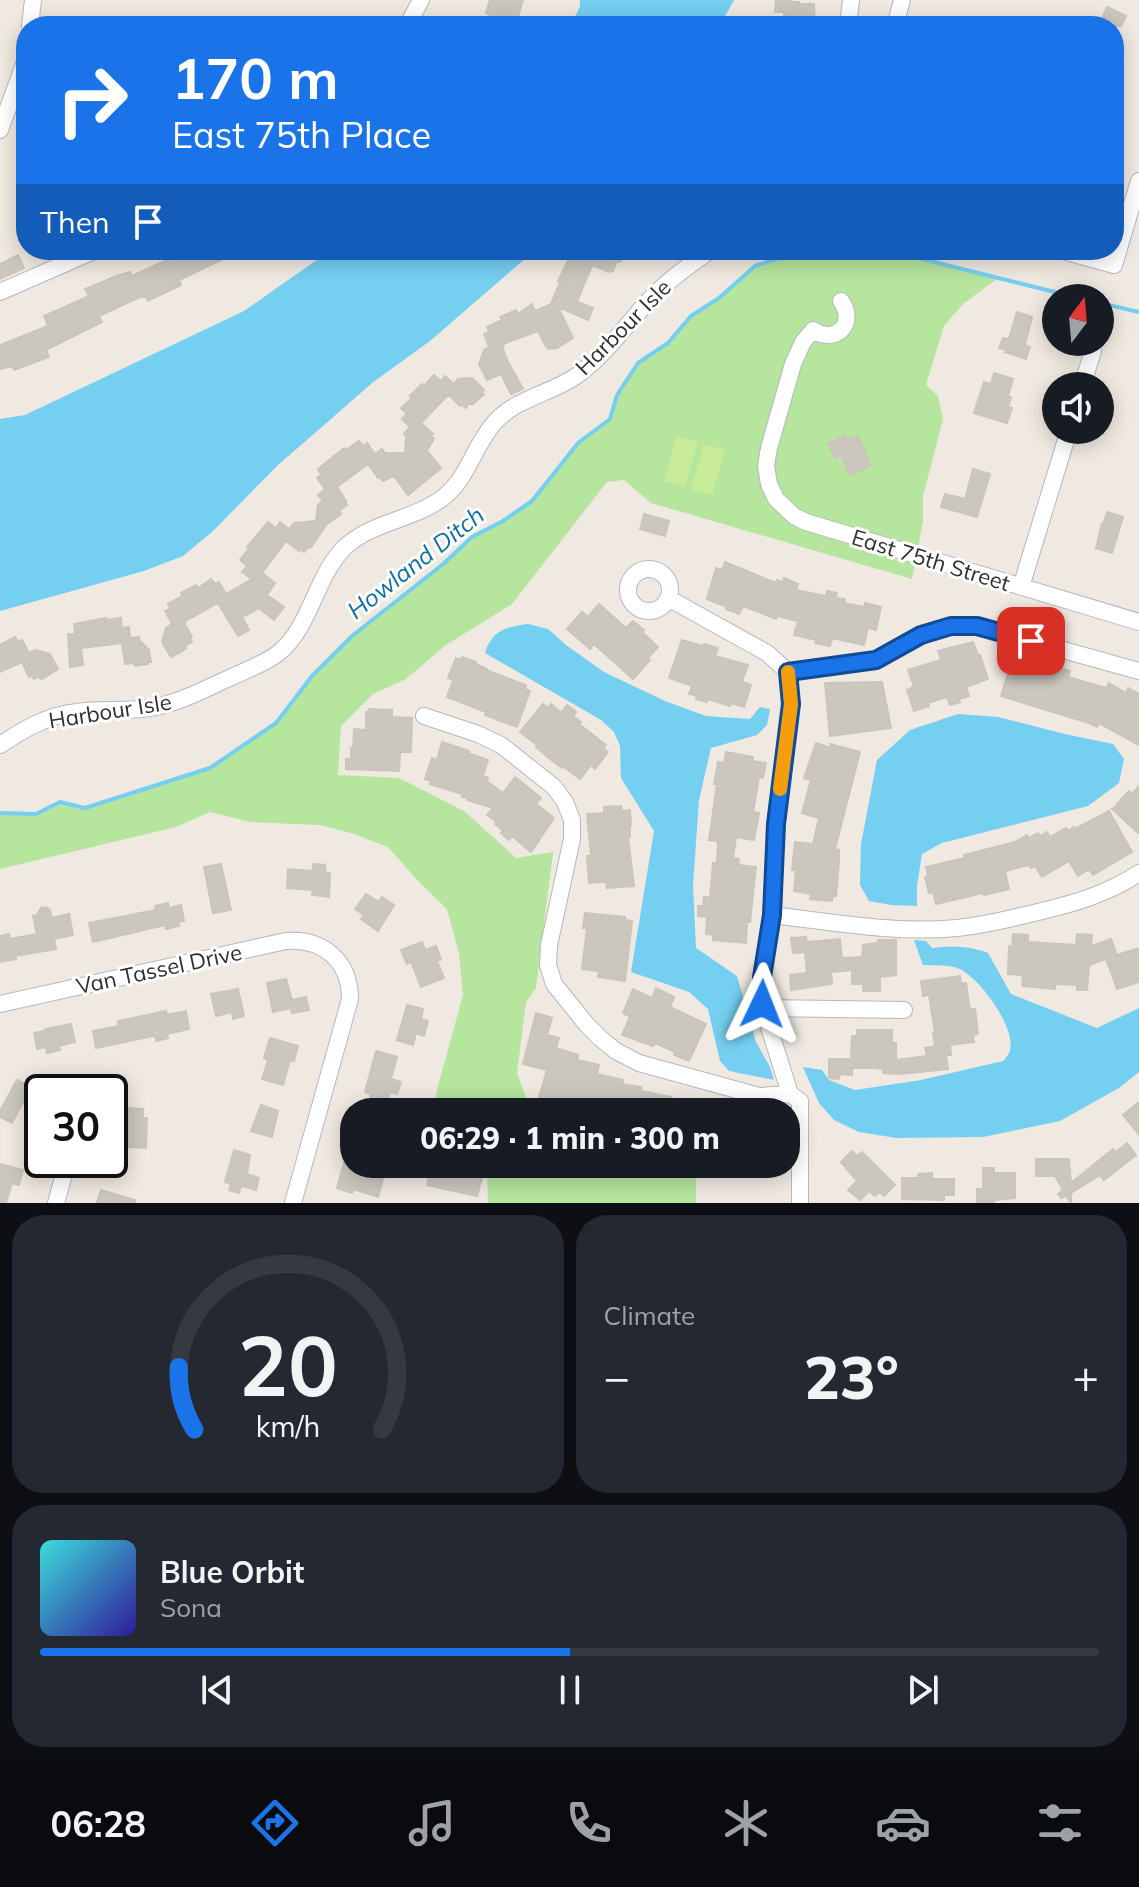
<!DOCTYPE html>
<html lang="en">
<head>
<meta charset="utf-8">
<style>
	body { margin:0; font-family:Mulish,sans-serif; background:#242831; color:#f1f3f6; height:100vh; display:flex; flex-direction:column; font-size:30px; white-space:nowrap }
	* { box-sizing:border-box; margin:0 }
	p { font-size:26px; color:#9ea1a6 }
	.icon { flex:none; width:44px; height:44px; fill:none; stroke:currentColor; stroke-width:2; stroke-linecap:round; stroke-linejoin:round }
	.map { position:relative; height:1203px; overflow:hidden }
	.sheet { display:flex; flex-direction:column; gap:12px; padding:12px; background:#0d0f14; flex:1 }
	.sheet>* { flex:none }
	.banner { position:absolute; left:16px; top:16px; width:1108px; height:244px; border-radius:32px; box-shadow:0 4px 20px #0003; background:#1a73e8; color:#fff; overflow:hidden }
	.needle { width:52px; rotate:16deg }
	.controls { position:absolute; left:1042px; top:284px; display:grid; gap:16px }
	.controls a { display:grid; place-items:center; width:72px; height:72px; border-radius:50%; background:#171b24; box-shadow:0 4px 20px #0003; font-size:40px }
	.speed { position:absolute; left:24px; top:1074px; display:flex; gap:16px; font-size:40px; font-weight:700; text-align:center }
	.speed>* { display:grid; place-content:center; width:104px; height:104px; border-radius:50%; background:#171b24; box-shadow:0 4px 20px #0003; line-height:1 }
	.speed .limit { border:4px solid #111; border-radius:12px; background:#fff; color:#111 }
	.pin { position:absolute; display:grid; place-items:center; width:68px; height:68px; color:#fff; margin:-34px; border-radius:16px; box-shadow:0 4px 12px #0006 }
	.me { position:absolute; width:88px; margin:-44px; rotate:2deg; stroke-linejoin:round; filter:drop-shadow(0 0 6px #0008) }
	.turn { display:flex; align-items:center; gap:28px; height:168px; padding:0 24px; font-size:36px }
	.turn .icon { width:104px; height:104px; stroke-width:2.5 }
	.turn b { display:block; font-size:56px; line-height:68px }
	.then { display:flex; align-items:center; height:76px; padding:0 24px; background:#0003; gap:16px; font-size:30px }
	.big { font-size:60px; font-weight:800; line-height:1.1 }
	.sheet .tile { flex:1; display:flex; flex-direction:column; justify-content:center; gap:12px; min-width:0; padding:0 28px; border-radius:32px; background:#242831 }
	.sheet .dial { align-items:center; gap:0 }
	.dial svg { height:208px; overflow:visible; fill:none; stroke:#363941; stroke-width:7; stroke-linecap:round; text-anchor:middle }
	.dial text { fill:#f1f3f6; stroke:none }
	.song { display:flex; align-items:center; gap:24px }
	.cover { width:96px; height:96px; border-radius:12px; background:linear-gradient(135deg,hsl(180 70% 55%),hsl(250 70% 35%)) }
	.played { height:8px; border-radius:4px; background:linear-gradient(90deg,#1a73e8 50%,#363941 50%) }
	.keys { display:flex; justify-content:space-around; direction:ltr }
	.heat { display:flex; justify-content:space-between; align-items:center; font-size:44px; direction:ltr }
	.sheet .tiles { flex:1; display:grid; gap:12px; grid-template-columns:1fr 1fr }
	.tile:last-child { grid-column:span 2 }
	.trip { position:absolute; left:340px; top:1098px; width:460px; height:80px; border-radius:32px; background:#171b24; box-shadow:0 4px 20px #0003; font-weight:800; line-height:80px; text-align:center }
	.menu { display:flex; height:128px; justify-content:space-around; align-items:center; background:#090b0e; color:#9ea1a6 }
	.menu .icon { width:56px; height:56px }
	.menu .current { color:#1a73e8 }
	.menu b { font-size:36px; color:#f1f3f6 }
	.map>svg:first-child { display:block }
	.green { fill:#b6e59e }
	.pitch { fill:#c9ec9a }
	.water { fill:#75cff0 }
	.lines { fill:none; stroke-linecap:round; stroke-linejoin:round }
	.stream { stroke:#75cff0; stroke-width:4 }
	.building { fill:#cbc7bf; stroke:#cbc5ba; stroke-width:2 }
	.minor-casing { stroke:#b4b7c1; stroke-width:18 }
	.minor { stroke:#fff; stroke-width:16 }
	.route-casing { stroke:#114b97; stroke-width:20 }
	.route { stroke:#1a73e8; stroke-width:14 }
	.slow { stroke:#f59e0b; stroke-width:14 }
	.labels { text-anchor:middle; stroke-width:6; stroke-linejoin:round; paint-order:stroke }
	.street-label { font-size:22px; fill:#2e2e2e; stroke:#fff }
	.water-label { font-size:24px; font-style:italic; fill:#0d6fa3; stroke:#fff }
</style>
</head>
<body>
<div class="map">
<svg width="1139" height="1203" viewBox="0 0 1139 1203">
	<rect width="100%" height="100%" fill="#efe9e1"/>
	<path class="green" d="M804,250H886L931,260L998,278L963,304L944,326L926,385L938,396L943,419L923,496V521L912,579L651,503L624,480L607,482L512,604L446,645L406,679L373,694L341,726L338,775L399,778L464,811L516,858L553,852L536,988L526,1002L517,1073L529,1105L545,1112L433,1111L437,1090L463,995L459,953L447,909L419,882L388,847L354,834L320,825L250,822L210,812L176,827L0,869V813L36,814L60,802L85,808L211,768L276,723L312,676L352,636L442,565L472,537L503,521L532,501L578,443L610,419L617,395L638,363L668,343L691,316L719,298L755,266Z
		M485,1164H696V1203H488L487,1168Z"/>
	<path class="pitch" d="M676,436L698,442L685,487L664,481Z
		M704,444L725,450L712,495L691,489Z"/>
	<path class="water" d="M580,0H734L725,16L723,26H571L580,6Z
		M331,250H535L430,341L372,383L323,426L279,464L212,532L183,556L144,571L0,611V419L25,415L244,311Z
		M528,624L548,629L566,645L604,672L665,701L706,716L750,719L760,707L770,709L767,725L757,735L711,748L699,800L693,885L696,948L737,976L756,1042L770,1067L774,1080L729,1071L720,1061L708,1009L689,992L631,972L654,831L621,778L620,746L614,732L601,720L485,653C492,630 506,627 528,624Z
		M958,714L998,717L1065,734L1113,744L1124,759L1119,783L1088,806L942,843L922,854L917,886V906L891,905L869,901L860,885L861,844L877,760L910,730Z
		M914,940L926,941L932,948C952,946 969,946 988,953L1011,994L1097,1028L1139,1008V1072L1119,1088L1060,1121L983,1137L897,1138L859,1132L834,1120L819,1103L803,1067L822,1070L829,1080L855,1090L921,1080L1003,1061C1004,1061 1010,1052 1010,1051C1016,1027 980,979 960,969C949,964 935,966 923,965Z"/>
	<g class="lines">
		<path class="stream" d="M886,250L1079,298
			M1100,303L1139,312
			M0,813L36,814L60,802L85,808L210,768L276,723L312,676L352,636L442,565L472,537L503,521L532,501L578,443L610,419L617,395L638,363L668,343L691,316L719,298L755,266L804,250"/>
	</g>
	<path class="building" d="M490,0H523L515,26H489L493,16L486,13Z
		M776,0H792V2H799V4H814L815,26H795L791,22H784V12H775Z
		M1107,7L1126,16L1121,26H1107L1100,23Z
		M179,250H242L179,280L181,285L148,301L146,297H140L99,316L102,322L46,350L49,357L14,370L13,366L0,369V345L48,326L44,316L89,296L85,289L119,275L130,272L132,276L180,254Z
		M581,250L594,255L596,251L594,250H624L620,262L617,261L613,271L610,270L609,272L594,266L591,268L578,299V302L593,308L588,320L558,307L573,338L557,348L549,349L545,345L538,331L503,344L504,346L502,347L508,362L523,389L511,394L501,374L487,380L479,364L484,350L489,347L484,334L489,332L487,327L502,320L500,317L516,310L518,314L532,304L535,311L551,304L560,282L558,281L573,251L579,254Z
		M18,255L24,268L0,279V264Z
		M1017,312L1032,317L1025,345L1030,347L1026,359L1005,352L1006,350L999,348L1003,338L1009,339Z
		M994,373L1013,379L1008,396L1011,397L1008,407L1012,408L1007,423L974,413L984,382L991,384Z
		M434,375L441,381L445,376L454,384L458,379L472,378L484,390L481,392L484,394L473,404H468L466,408L462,405L460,406L449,395L447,396L421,423L433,434L431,436L434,439L427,451L441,468L408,495L394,476L383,481L380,477L378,478L368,464L337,487L346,501L345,502L347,505L339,511L341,514L326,525L311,547L307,548L304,552L300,549L299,551L286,541L262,573L275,583L267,595L284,607L274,620L259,608L242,617L249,630L238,636L218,603L216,604L184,622L192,637L190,638L192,642L185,646L186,648L181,652L171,657L162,642L166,628L172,624L165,611L170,609L168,604L182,596L181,593L196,585L198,588L211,579L215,584L219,582L226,594L252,579L242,572L247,566L240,560L249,549L247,547L268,522L276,528L280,522L289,529L294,523L316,521L318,505L323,501L318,495L325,489L317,478L321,475L318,469L344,448L346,450L359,441L363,446L367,443L375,454L382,449L385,453H405L406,436L404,434L410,427L402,419L407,414L401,408L412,398L410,396L422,384L424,386Z
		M845,435L847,440L858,436L871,465L850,475L841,455L835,458L828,444Z
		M973,469L990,474L977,517L941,507L945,494L965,499Z
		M1107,512L1123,517L1112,553L1096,548L1102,524L1103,525Z
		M644,514L669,521L665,536L640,529Z
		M725,562L776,583L777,580L783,582L784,578L798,584L796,590L826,596L827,591L837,593L836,598L845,599L844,603L864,607L865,603L881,607L876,630L868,628L864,645L832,638L830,646L815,643L816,640L794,635L798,621L777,616L776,619L743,606L739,614L726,609L727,607L707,599L716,568L722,570Z
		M599,604L626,628L633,621L644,630L642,632L658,647L648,658L650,660L633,679L594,644L590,649L567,629L582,612L588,617Z
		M106,618V620L121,618L122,628L129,627L130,638L139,637L140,641L149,650L151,662H148V664L135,666L134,663L125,664L122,643L81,648L83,665L70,667L68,634H75L74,624Z
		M15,637L18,642L22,640L29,653L36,650L50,654L58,669L42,679L38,677L34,679L32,676L29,677L22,662L0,672V645Z
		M682,640L703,646L704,644L718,648L715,656L748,665L742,682L751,685L744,707L731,703L730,706L708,699L707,702L696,699L697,696L689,694L692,686L669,678Z
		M973,642L978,655H980L988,679L966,687L969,696L959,699L960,702L950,705L947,697L928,703L929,706L914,711L907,690L914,687L908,670L941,660L938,651Z
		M1020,656L1070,671L1068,677L1106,688L1109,683L1126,693L1128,688L1139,694V745L1099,723L1097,727L1089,723L1001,696L1008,673L1015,674Z
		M462,657L476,662L475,664L487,669L486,670L526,685L525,689L530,691L517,727L485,715L486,712L447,697L453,680L448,678L456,658L461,660Z
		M882,682L891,728L830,736L825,683Z
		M543,704L548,708L551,704L561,713L567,705L576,712L573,716L581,722L579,724L606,745L603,748L608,752L595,769L591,765L580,779L563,766L562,768L550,759L536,747L537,745L520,732Z
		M369,709L392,710V717L412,718L411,752H400L399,771L346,769V759H351V748L353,749L354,729L366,730V712H369Z
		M442,742L469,751L468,753L488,760L483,776L488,778L487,781L503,793L515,777L541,798L536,804L554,818L531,852L512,836L509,840L501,833L503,831L495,824L497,822L487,815L493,808L467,800L468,798L462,797V794L430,784L431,781L425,779L432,758L437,760Z
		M816,743L831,748L830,744L860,752L835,849L839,850V861L836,896H833L832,901L810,899L811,894L794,891L796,870H792L795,842L813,844L819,818L802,813L811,780L804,778Z
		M726,752L753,757V761L766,763L763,778L759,777L753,812L759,813L754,840L736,837L733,858L739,859L738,865L756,867L750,922H747L746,943L713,940V935L706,934L707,917L698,916V906H703L704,897L710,898L713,863H717L718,841L709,840L717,784H714L718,762L724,763Z
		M1139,786V834L1112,809L1118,805L1117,804L1129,791L1132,794Z
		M621,806L622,811L630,810L631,825H630V837H628L634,886L607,888L606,882L589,883L587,856H591L587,814L604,813V807Z
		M1109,811L1132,852L1093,875L1089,869L1078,876L1069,861L1042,877L1035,866L1031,868L1029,865L1005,871L1009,889L984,895L983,893L936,904L933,892L929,893L925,877L928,876L926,867L965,858L964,855L1015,842L1027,835L1029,838L1038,833L1040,836L1047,832L1050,837L1066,828L1068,831L1074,827L1075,829Z
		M221,864L231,910L213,913L204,867Z
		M313,864L325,865V872L330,873L329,897L312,895L313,890L287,888L288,869L313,871Z
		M366,894L379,902L382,897L394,905L378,931L361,919L364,915L355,909Z
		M168,903L169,908L181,905L184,921L178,922L179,926L166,929L165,925L93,942L89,923L156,910L155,906Z
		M46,907L50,910L52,918L69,914L73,935L54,939L56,949L15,956L16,959L0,962V936L9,934L10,939L37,934L33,916L37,915L41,908Z
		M585,913L625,917V920L632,921L625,981L598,977L599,971L582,969L587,928H583Z
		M1013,934L1028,935V942L1076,945L1077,934L1092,935L1091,946L1111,939L1117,955L1139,948V982L1117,989L1106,959L1089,965L1087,990H1077V985L1055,984V989L1022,986L1023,975L1008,974L1009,946L1012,947Z
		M806,937L807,942L840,939L842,958L862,957L863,945L878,943V940H896V975L880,977V991H863V984H852V970L831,972L832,984L791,990L790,975L807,973L805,952L793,953L791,938Z
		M422,942L425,950L436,946L441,959L437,961L444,978L421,987L411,962L407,964L401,950Z
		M960,976L961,984L966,983L970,1010L975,1009L978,1034L973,1035L974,1042L950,1045L951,1055H946L948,1069L899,1074L883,1073V1069L874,1068H852V1075L840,1074L839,1079L829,1078V1059H851L852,1036H857V1030H892V1043H896V1060L927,1056L925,1048L935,1046L933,1033H935L929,995L923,996L921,981Z
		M286,979L292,1000L306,997L309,1010L292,1013L291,1008L273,1012L267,983Z
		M656,988L674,997L670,1007L706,1024L689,1061L674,1055L675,1052L655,1043L653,1046L622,1035L630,1017L623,1013L633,989L652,998Z
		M238,989L244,1016L233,1019L232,1012L216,1016L211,994Z
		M407,1005L423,1009L421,1019L428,1021L424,1036L416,1033L413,1045L397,1040Z
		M166,1011L167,1015L186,1011L189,1029L167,1034L168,1038L156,1041V1037L153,1036L96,1048L93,1031L119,1026L118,1021Z
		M536,1013L552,1018L547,1035L559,1038L556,1048L578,1055L577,1060L599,1065L597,1074L623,1080L622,1084L641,1087V1091L671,1097L668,1112H587L539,1097L547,1070L523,1064Z
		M71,1024L75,1042L59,1046L60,1050L47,1053L46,1047L37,1049L34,1033L45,1031V1029Z
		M270,1038L298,1046L294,1061L290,1060L283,1085L262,1079L268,1060L264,1058Z
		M376,1051L397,1057L391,1079L401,1082L397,1094L390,1092L385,1112H366L371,1094L365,1092Z
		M17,1080L35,1089L28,1102L24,1100L12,1123L0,1117V1111Z
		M1139,1102V1135L1123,1115Z
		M261,1105L278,1111L272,1137L251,1131Z
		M128,1108L143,1109V1118H147L146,1148L128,1147Z
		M351,1138L354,1139V1164L362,1166L360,1173L383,1179L378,1197L353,1189L352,1193L337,1188Z
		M1127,1143L1136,1155L1104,1180L1100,1175L1071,1193V1203L1066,1196L1061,1198L1058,1194L1063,1190L1055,1176H1036V1159H1069L1071,1183L1113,1149L1116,1152Z
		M234,1150L250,1155L247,1174L259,1178L256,1190L241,1186L239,1193L229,1190L231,1184L225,1182Z
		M852,1151L857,1156L862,1152L895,1185L884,1196L879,1192L875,1196L869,1191L860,1200L848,1190L857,1181L841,1162Z
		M0,1164L23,1170L19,1185L12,1183L6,1203H0Z
		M433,1164L482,1178L477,1196L427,1185Z
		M712,1164H731L732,1177H712Z
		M983,1168H994V1173H1015V1198L994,1200V1203H977V1189H983Z
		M932,1173V1179H954V1195H944V1200L902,1199V1178H918V1174Z
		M101,1190L135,1200V1203H97Z"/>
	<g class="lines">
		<g class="minor-casing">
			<path id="minor" d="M30,26L33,0
				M407,26L421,0
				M848,26L851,0
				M895,26L902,0
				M0,130L26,59
				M1060,250L1114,265L1139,181
				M0,292L96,250
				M841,301C857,323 836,345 813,330L803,342L793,364L769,448L766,466L769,484L776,499L794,516L806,522L1139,622
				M1082,386L1093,351
				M628 590a21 21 0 1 1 42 0a21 21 0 1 1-42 0Z
				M1021,587L1069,430
				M668,598L767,653L788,672L791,704L776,824L772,915L761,985L763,1008L790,1094
				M788,672L876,660L921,635L951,626H977L1139,671
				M424,716L478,734L501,745L554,787L565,802L572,820V839L549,945L548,965L554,984L587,1025L601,1039L616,1051L639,1063L759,1096L779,1112
				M0,745C24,729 48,715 77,712C101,708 125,712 149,708C179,704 206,688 234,676C248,669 264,664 277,654C311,628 315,577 344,548C372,521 416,520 445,496C469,476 475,443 496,421C518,397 554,393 579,374C608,352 629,321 654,295C671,278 691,264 711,250
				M772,915C832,922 896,934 957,928C986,925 1014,918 1042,911C1076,903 1109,893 1139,873
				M0,1004L286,941C323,938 350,961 350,999L293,1203
				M763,1008L904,1010
				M759,1096L790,1094L800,1101V1203
				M56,1203L68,1160"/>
		</g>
		<use href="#minor" class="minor"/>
	</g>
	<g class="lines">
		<g class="route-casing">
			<path id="route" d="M762,1004V977L772,915L776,824L791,704L788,672L876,660L921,635L951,626H977L1031,641"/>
		</g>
		<use href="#route" class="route"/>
		<path class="slow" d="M780,789L791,704L788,672"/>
	</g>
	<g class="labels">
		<g class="street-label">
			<text transform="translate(623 327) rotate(-45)" y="8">Harbour Isle</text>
			<text transform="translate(931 560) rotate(17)" y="8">East 75th Street</text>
			<text transform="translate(110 711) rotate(-9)" y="8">Harbour Isle</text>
			<text transform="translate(159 969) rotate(-12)" y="8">Van Tassel Drive</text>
		</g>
		<g class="water-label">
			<text transform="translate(416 563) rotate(-38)" y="8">Howland Ditch</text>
		</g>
	</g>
</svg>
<div class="controls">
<a><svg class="needle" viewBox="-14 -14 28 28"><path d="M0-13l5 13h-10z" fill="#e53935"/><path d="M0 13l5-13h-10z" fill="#9ea1a6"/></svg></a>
<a><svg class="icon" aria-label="sound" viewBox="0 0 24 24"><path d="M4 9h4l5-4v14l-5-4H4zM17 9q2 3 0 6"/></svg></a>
</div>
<div class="speed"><div class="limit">30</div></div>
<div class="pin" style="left:1031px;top:641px;background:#d93025"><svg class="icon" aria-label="arrive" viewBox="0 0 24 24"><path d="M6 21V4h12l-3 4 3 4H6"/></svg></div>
<svg class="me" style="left:762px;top:1004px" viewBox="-20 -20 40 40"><path d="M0-17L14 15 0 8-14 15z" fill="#1a73e8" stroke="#fff" stroke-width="4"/></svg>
<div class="trip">06:29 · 1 min · 300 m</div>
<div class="banner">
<div class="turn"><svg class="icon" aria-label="right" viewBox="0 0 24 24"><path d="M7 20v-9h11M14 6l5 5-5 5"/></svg><div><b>170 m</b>East 75th Place</div></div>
<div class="then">Then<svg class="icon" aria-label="arrive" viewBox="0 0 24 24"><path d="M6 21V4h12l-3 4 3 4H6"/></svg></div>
</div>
</div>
<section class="sheet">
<div class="tiles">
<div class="tile dial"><svg viewBox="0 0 100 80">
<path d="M14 69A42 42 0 1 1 86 69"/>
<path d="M14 69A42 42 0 0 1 8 45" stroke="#1a73e8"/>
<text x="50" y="56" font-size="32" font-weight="700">20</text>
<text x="50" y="72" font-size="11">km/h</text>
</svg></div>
<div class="tile"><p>Climate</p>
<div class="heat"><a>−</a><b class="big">23°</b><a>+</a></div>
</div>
<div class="tile">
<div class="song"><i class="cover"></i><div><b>Blue Orbit</b><p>Sona</p></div></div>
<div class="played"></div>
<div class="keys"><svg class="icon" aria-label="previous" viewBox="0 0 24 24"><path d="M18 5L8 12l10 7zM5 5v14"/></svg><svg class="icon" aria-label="pause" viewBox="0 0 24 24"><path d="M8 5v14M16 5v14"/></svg><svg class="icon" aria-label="next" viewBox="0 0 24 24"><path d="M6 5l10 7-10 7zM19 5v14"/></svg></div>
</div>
</div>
</section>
<nav class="menu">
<b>06:28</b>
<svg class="icon current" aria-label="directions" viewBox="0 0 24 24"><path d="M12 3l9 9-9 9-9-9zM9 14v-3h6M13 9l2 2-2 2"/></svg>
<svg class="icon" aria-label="music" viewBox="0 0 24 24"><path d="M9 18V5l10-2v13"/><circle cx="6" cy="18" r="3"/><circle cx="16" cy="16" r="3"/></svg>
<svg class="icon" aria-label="phone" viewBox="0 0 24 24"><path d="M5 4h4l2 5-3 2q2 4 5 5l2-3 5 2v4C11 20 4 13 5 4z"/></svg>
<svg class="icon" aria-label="climate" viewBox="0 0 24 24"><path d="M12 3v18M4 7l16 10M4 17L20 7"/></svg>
<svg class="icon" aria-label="car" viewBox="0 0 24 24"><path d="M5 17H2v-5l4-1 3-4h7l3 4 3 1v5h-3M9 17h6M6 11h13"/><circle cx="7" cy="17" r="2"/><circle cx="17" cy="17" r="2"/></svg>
<svg class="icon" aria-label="filters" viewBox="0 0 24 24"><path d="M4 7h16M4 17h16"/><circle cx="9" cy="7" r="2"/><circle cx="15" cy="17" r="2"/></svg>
</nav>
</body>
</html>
